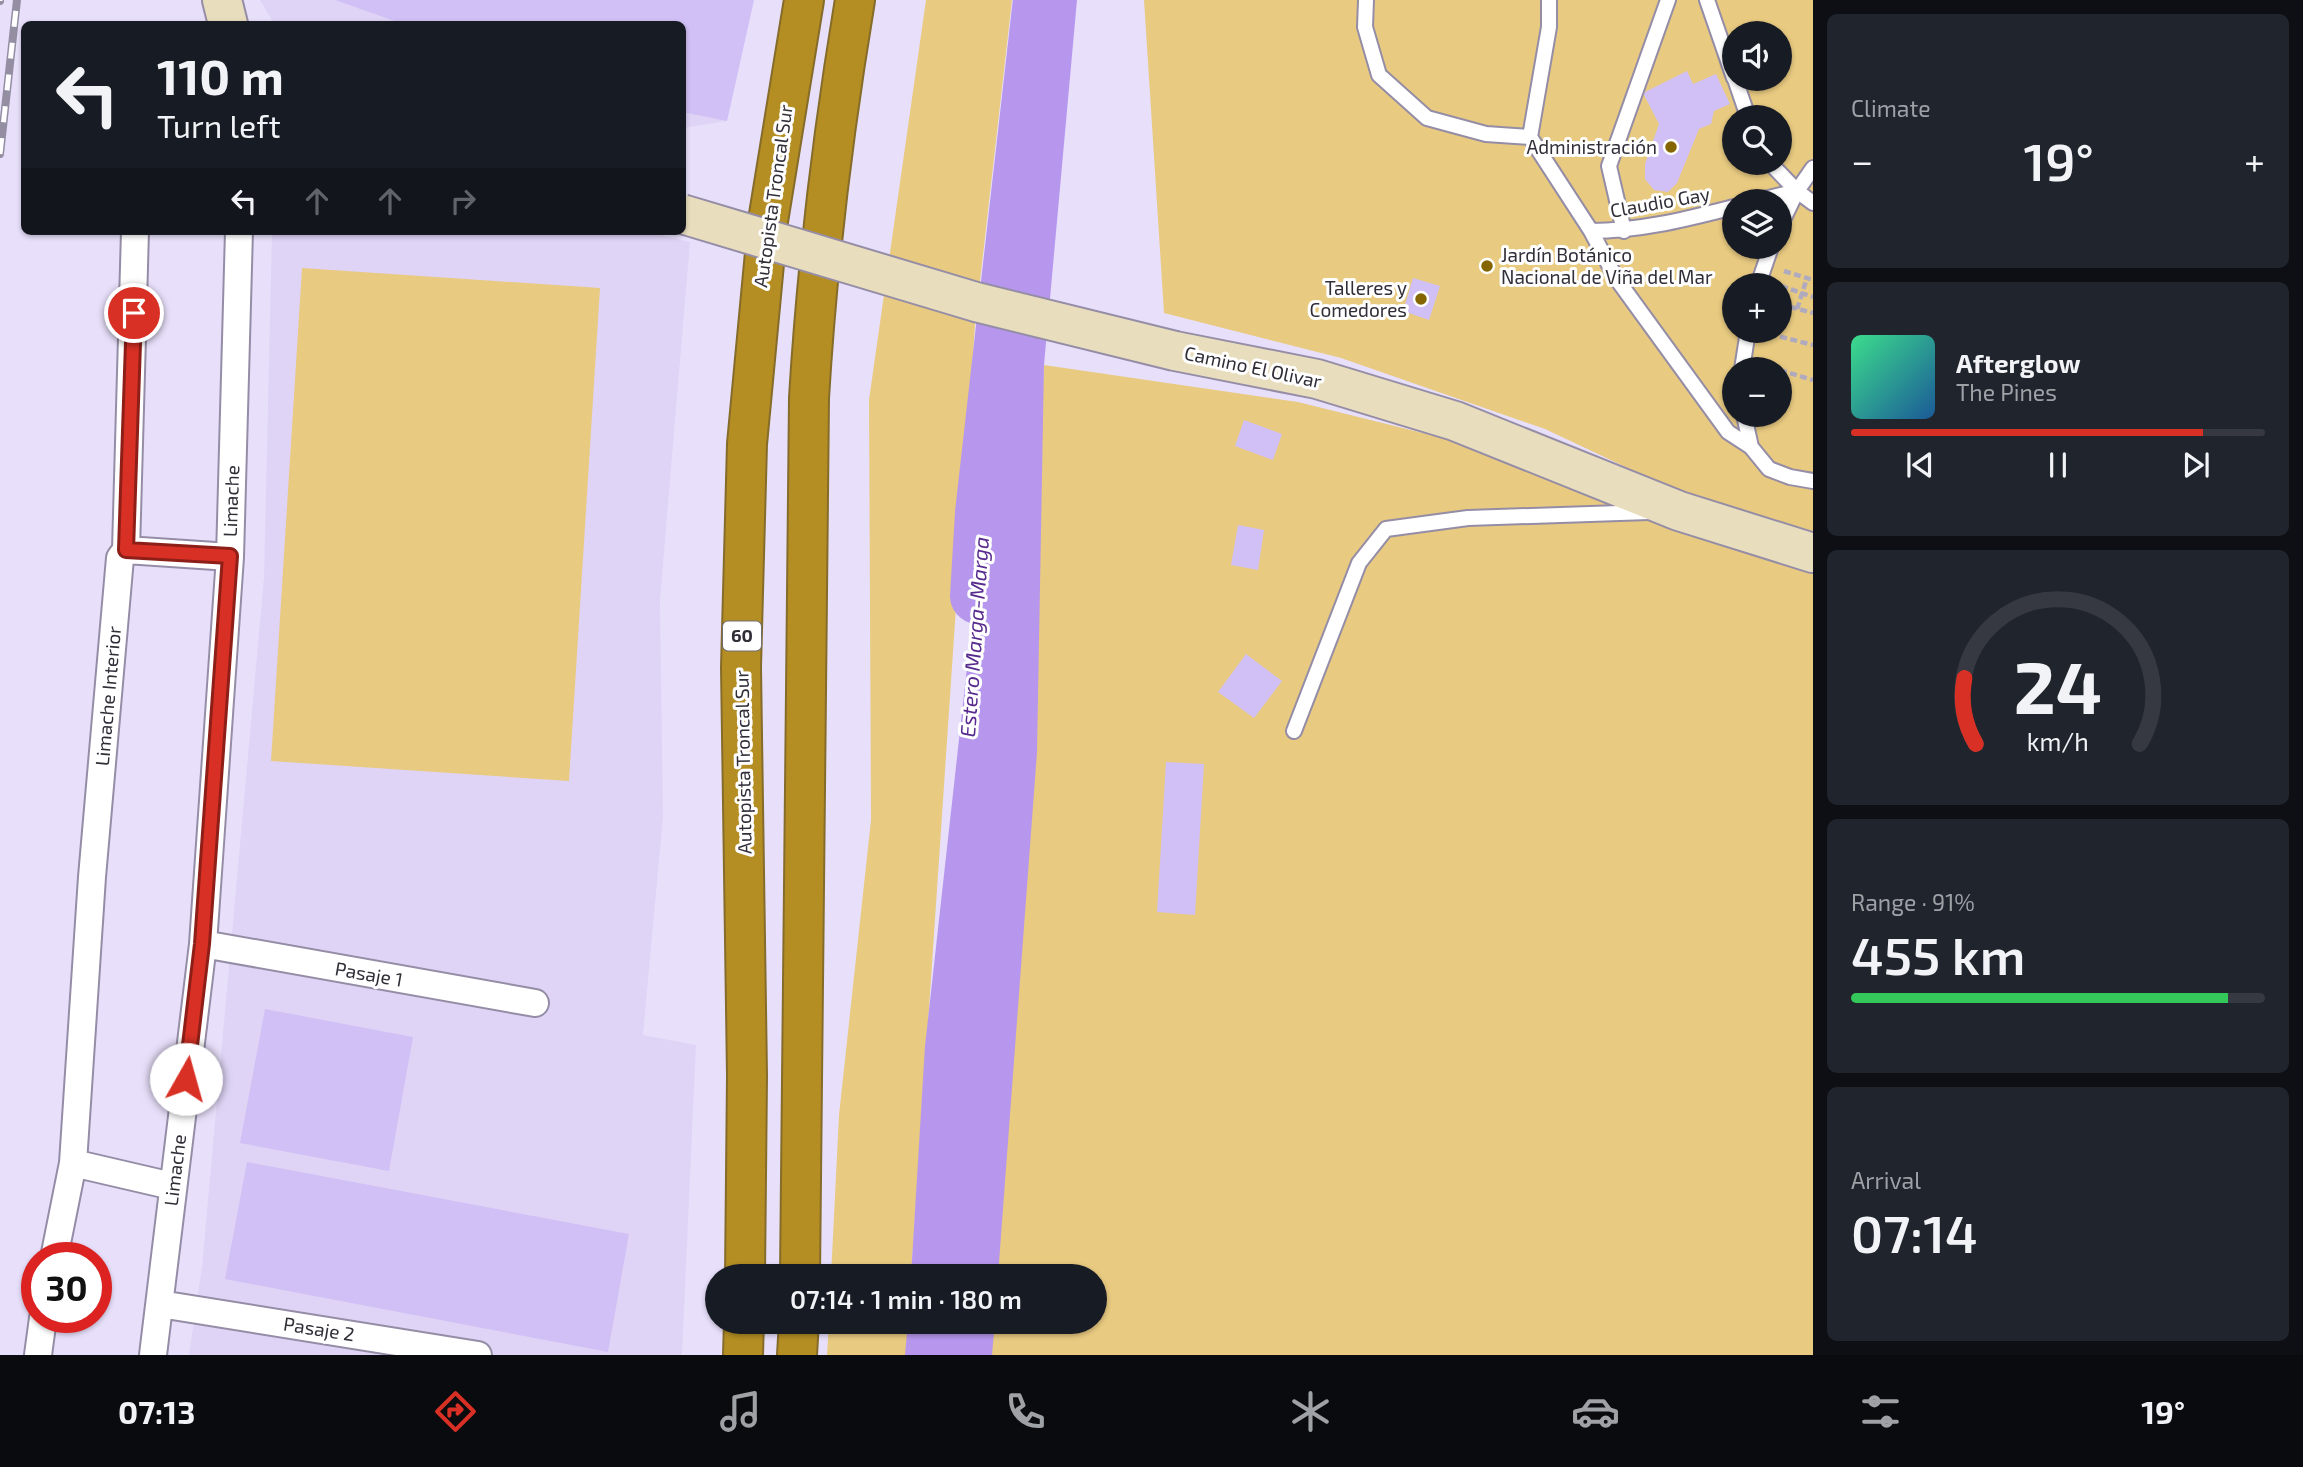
<!DOCTYPE html>
<html lang="en">
<head>
<meta charset="utf-8">
<style>
	body { margin:0; font-family:"Exo 2",sans-serif; background:#20242c; color:#f1f3f6; height:100vh; display:flex; flex-direction:column; font-size:26px; white-space:nowrap }
	* { box-sizing:border-box; margin:0 }
	p { font-size:23px; color:#9ea1a6 }
	.icon { flex:none; width:38px; height:38px; fill:none; stroke:currentColor; stroke-width:2; stroke-linecap:round; stroke-linejoin:round }
	.map { position:relative; flex:1; overflow:hidden }
	.side { display:flex; flex-direction:column; gap:14px; padding:14px; background:#0d0f14; width:490px }
	.side>* { flex:none }
	.banner { position:absolute; left:21px; top:21px; width:665px; height:214px; border-radius:10px; box-shadow:0 2px 5px #0004; background:#171b24; color:#f1f3f6; overflow:hidden }
	.tools { position:absolute; left:1722px; top:21px; display:grid; gap:14px }
	.tools a { display:grid; place-items:center; width:70px; height:70px; border-radius:50%; background:#171b24; box-shadow:0 2px 5px #0004; font-size:35px }
	.speed { position:absolute; left:21px; top:1242px; display:flex; gap:14px; font-size:35px; font-weight:700; text-align:center }
	.speed>* { display:grid; place-content:center; width:91px; height:91px; border-radius:50%; background:#171b24; box-shadow:0 2px 5px #0004; line-height:1 }
	.speed .limit { border:10px solid #d22; background:#fff; color:#111 }
	.pin { position:absolute; display:grid; place-items:center; width:60px; height:60px; color:#fff; margin:-30px; border:4px solid #fff; border-radius:50%; box-shadow:0 2px 7px #0007 }
	.me { position:absolute; width:77px; margin:-38px; rotate:7deg; stroke-linejoin:round; filter:drop-shadow(0 0 5px #0008) }
	.turn { display:flex; align-items:center; gap:24px; height:147px; padding:0 21px; font-size:32px }
	.turn .icon { width:91px; height:91px; stroke-width:2.5 }
	.turn b { display:block; font-size:49px; line-height:60px }
	.lanes { display:flex; align-items:center; height:66px; padding:0 21px; background:#0003; justify-content:center; gap:35px; direction:ltr }
	.lanes .off { opacity:.35 }
	.big { font-size:52px; font-weight:600; line-height:1.1 }
	.side .tile { flex:1; display:flex; flex-direction:column; justify-content:center; gap:10px; min-width:0; padding:0 24px; border-radius:10px; background:#20242c }
	.side .dial { align-items:center; gap:0 }
	.dial svg { height:182px; overflow:visible; fill:none; stroke:#363941; stroke-width:7; stroke-linecap:round; text-anchor:middle }
	.dial text { fill:#f1f3f6; stroke:none }
	.song { display:flex; align-items:center; gap:21px }
	.cover { width:84px; height:84px; border-radius:10px; background:linear-gradient(135deg,hsl(150 70% 55%),hsl(210 70% 35%)) }
	.played { height:7px; border-radius:4px; background:linear-gradient(90deg,#d93025 85%,#363941 85%) }
	.keys { display:flex; justify-content:space-around; direction:ltr }
	.heat { display:flex; justify-content:space-between; align-items:center; font-size:38px; direction:ltr }
	.charge { height:10px; border-radius:5px; background:linear-gradient(90deg,#34c759 91%,#363941 0) }
	.trip { position:absolute; left:705px; top:1264px; width:402px; height:70px; border-radius:35px; background:#171b24; box-shadow:0 2px 5px #0004; font-weight:600; line-height:70px; text-align:center }
	.menu { display:flex; height:112px; justify-content:space-around; align-items:center; background:#090b0e; color:#9ea1a6 }
	.menu .icon { width:49px; height:49px }
	.menu .selected { color:#d93025 }
	.menu b { font-size:32px; color:#f1f3f6 }
	main { display:flex; flex:1; min-height:0 }
	.map>svg:first-child { display:block }
	.built { fill:#dfd4f6 }
	.green { fill:#e8ca81; fill-rule:evenodd }
	.water { fill:#b697ed }
	.lines { fill:none; stroke-linecap:round; stroke-linejoin:round }
	.river { stroke:#b697ed; stroke-width:56 }
	.building { fill:#d1c0f5 }
	.service-casing { stroke:#958da6; stroke-width:18 }
	.minor-casing { stroke:#958da6; stroke-width:30 }
	.secondary-casing { stroke:#958da6; stroke-width:42 }
	.motorway-casing { stroke:#866c2a; stroke-width:42 }
	.path { stroke:#b0aabf; stroke-width:4.5; stroke-dasharray:7 3.5; stroke-linecap:butt }
	.service { stroke:#fff; stroke-width:14 }
	.minor { stroke:#fff; stroke-width:26 }
	.secondary { stroke:#e8ddbd; stroke-width:38 }
	.motorway { stroke:#b48e23; stroke-width:38 }
	.rail-casing { stroke:#948ea2; stroke-width:8 }
	.rail { stroke:#fff; stroke-width:5; stroke-dasharray:16; stroke-linecap:butt }
	.secondary-bridge-casing { stroke:#958da6; stroke-width:42; stroke-linecap:butt }
	.secondary-bridge { stroke:#e8ddbd; stroke-width:38 }
	.route-casing { stroke:#8d1f18; stroke-width:18 }
	.route { stroke:#d93025; stroke-width:12 }
	.poi-dot { fill:#846500; stroke:#fff; stroke-width:2.5 }
	.labels { text-anchor:middle; stroke-width:6; stroke-linejoin:round; paint-order:stroke }
	.shield { fill:#fff; stroke:#6f6d74; stroke-width:2 }
	.shield-label { font-size:18px; font-weight:bold; fill:#312e38 }
	.poi-label { font-size:19px; fill:#312e38; stroke:#fff; text-anchor:end }
	.street-label { font-size:19px; fill:#312e38; stroke:#fff }
	.water-label { font-size:21px; font-style:italic; fill:#572a8e; stroke:#fff }
</style>
</head>
<body>
<main>
<div class="map">
<svg width="1813" height="1355" viewBox="0 0 1813 1355">
	<rect width="100%" height="100%" fill="#e8e0fb"/>
	<path class="built" d="M260,0H754L727,121L683,128L682,24H274Z
		M272,231H645L690,242L660,601L663,817L643,1035L696,1045L682,1355H189L202,1267L264,577Z"/>
	<path class="green" d="M926,0H1012L975,325L911,1276H831L839,1115L871,820L869,400Z
		M1144,0H1813V544L1721,512L1545,429L1341,358L1164,313ZM1734,33H1780V79H1734ZM1734,117H1780V163H1734ZM1734,201H1780V247H1734ZM1734,285H1780V331H1734ZM1734,369H1780V415H1734Z
		M302,268L600,288L569,781L271,761Z
		M1044,365L1298,402L1451,440L1813,567V1355H952L956,1321H1096V1276H961L1025,663Z
		M829,1321H908L906,1355H827Z"/>
	<path class="water" d="M1041,0H1077L1044,365L1037,752L998,1276H911L925,1046Z
		M908,1321H995L992,1355H905Z"/>
	<g class="lines">
		<path class="river" d="M978,596L983,513L1041,0"/>
	</g>
	<path class="building" d="M335,0H754L727,121L682,112V24H403Z
		M1687,71L1693,84L1716,74L1730,104L1714,111L1711,124L1699,129L1677,183L1668,192L1654,190L1645,179V164L1659,124L1643,93Z
		M1413,278L1440,286L1429,320L1403,311Z
		M1244,420L1282,434L1273,460L1235,446Z
		M1238,525L1264,530L1258,570L1231,565Z
		M1246,654L1282,681L1254,718L1218,692Z
		M1166,762L1204,764L1195,915L1157,912Z
		M265,1009L413,1037L389,1171L240,1143Z
		M247,1162L629,1234L608,1352L225,1279Z"/>
	<g class="lines">
		<g class="service-casing">
			<path id="service" d="M1366,0L1365,27L1379,75L1427,118L1486,134L1530,137
				M1549,0V27L1530,137L1591,231L1616,278L1728,432L1751,447L1769,469L1790,477L1813,481
				M1707,0L1734,78
				M1735,79L1748,117
				M1770,163L1797,191L1813,203
				M1756,201L1797,191
				M1780,226L1797,191L1813,168
				M1591,231C1641,231 1686,219 1734,207
				M1624,231L1609,166L1668,0
				M1758,285L1771,247
				M1742,369L1748,331
				M1744,415L1751,447
				M1294,731L1359,563L1386,529L1468,518L1649,512"/>
		</g>
		<g class="minor-casing">
			<path id="minor" d="M126,550L230,557
				M203,944L535,1003
				M73,1163L172,1186
				M54,1258L73,1163L92,877L120,558L126,550L135,231
				M160,1304L478,1355
				M38,1355L43,1318
				M153,1355L203,944L230,557L239,231"/>
		</g>
		<g class="secondary-casing">
			<path id="secondary" d="M222,0L228,24
				M1175,351L1317,379L1455,421L1679,511L1813,553"/>
		</g>
		<g class="motorway-casing">
			<path id="motorway" d="M745,1276L747,1076L741,667L747,444L768,221L804,0
				M800,1276L809,398C817,264 833,132 855,0
				M743,1355L744,1321
				M797,1355L799,1321"/>
		</g>
		<path class="path" d="M1784,271L1813,280
			M1781,286L1813,297
			M1780,304L1813,313
			M1797,309L1807,278
			M1770,334L1813,345
			M1763,365L1777,369
			M1780,370L1813,380"/>
		<use href="#service" class="service"/>
		<use href="#minor" class="minor"/>
		<use href="#secondary" class="secondary"/>
		<use href="#motorway" class="motorway"/>
		<g class="rail-casing">
			<path id="rail" d="M0,1V0
				M0,154L17,0"/>
		</g>
		<use href="#rail" class="rail"/>
		<g class="secondary-bridge-casing">
			<path id="secondary-bridge" d="M682,214L976,302L1175,351"/>
		</g>
		<use href="#secondary-bridge" class="secondary-bridge"/>
	</g>
	<g class="lines">
		<g class="route-casing">
			<path id="route" d="M134,313L126,550L230,556L202,944L186,1079"/>
		</g>
		<use href="#route" class="route"/>
	</g>
	<g class="poi-dot">
		<circle cx="1671" cy="147" r="7"/>
		<circle cx="1487" cy="266" r="7"/>
		<circle cx="1421" cy="299" r="7"/>
	</g>
	<g class="labels">
		<rect class="shield" x="723" y="621.5" width="38" height="29" rx="5"/>
		<g class="shield-label">
			<text x="742" y="642">60</text>
		</g>
		<g class="poi-label">
			<text x="1657" y="154">Administración</text>
			<text x="1501" y="262" text-anchor="start">Jardín Botánico<tspan x="1501" dy="22">Nacional de Viña del Mar</tspan></text>
			<text x="1407" y="295">Talleres y<tspan x="1407" dy="22">Comedores</tspan></text>
		</g>
		<g class="street-label">
			<text transform="translate(773 196) rotate(-82)" y="7">Autopista Troncal Sur</text>
			<text transform="translate(1660 202) rotate(-10)" y="7">Claudio Gay</text>
			<text transform="translate(1253 367) rotate(12)" y="7">Camino El Olivar</text>
			<text transform="translate(231 501) rotate(-88)" y="7">Limache</text>
			<text transform="translate(108 696) rotate(-85)" y="7">Limache Interior</text>
			<text transform="translate(743 762) rotate(-91)" y="7">Autopista Troncal Sur</text>
			<text transform="translate(369 974) rotate(10)" y="7">Pasaje 1</text>
			<text transform="translate(175 1170) rotate(-83)" y="7">Limache</text>
			<text transform="translate(319 1329) rotate(9)" y="7">Pasaje 2</text>
		</g>
		<g class="water-label">
			<text transform="translate(975 637) rotate(-86)" y="7">Estero Marga-Marga</text>
		</g>
	</g>
</svg>
<div class="tools">
<a><svg class="icon" aria-label="sound" viewBox="0 0 24 24"><path d="M4 9h4l5-4v14l-5-4H4zM17 9q2 3 0 6"/></svg></a>
<a><svg class="icon" aria-label="search" viewBox="0 0 24 24"><circle cx="10" cy="10" r="6"/><path d="M15 15l6 6"/></svg></a>
<a><svg class="icon" aria-label="layers" viewBox="0 0 24 24"><path d="M12 4l9 5-9 5-9-5zM3 14l9 5 9-5"/></svg></a>
<a>+</a>
<a>−</a>
</div>
<div class="speed"><div class="limit">30</div></div>
<div class="pin" style="left:134px;top:313px;background:#d93025"><svg class="icon" aria-label="arrive" viewBox="0 0 24 24"><path d="M6 21V4h12l-3 4 3 4H6"/></svg></div>
<svg class="me" style="left:186px;top:1079px" viewBox="-20 -20 40 40"><circle r="19" fill="#fff"/><path d="M0-13L10 11 0 6-10 11z" fill="#d93025"/></svg>
<div class="trip">07:14 · 1 min · 180 m</div>
<div class="banner">
<div class="turn"><svg class="icon" aria-label="left" viewBox="0 0 24 24"><path d="M17 20v-9H6M10 6l-5 5 5 5"/></svg><div><b>110 m</b>Turn left</div></div>
<div class="lanes"><svg class="icon" aria-label="left" viewBox="0 0 24 24"><path d="M17 20v-9H6M10 6l-5 5 5 5"/></svg><svg class="icon off" aria-label="ahead" viewBox="0 0 24 24"><path d="M12 20V5M6 11l6-6 6 6"/></svg><svg class="icon off" aria-label="ahead" viewBox="0 0 24 24"><path d="M12 20V5M6 11l6-6 6 6"/></svg><svg class="icon off" aria-label="right" viewBox="0 0 24 24"><path d="M7 20v-9h11M14 6l5 5-5 5"/></svg></div>
</div>
</div>
<section class="side">
<div class="tile"><p>Climate</p>
<div class="heat"><a>−</a><b class="big">19°</b><a>+</a></div>
</div>
<div class="tile">
<div class="song"><i class="cover"></i><div><b>Afterglow</b><p>The Pines</p></div></div>
<div class="played"></div>
<div class="keys"><svg class="icon" aria-label="previous" viewBox="0 0 24 24"><path d="M18 5L8 12l10 7zM5 5v14"/></svg><svg class="icon" aria-label="pause" viewBox="0 0 24 24"><path d="M8 5v14M16 5v14"/></svg><svg class="icon" aria-label="next" viewBox="0 0 24 24"><path d="M6 5l10 7-10 7zM19 5v14"/></svg></div>
</div>
<div class="tile dial"><svg viewBox="0 0 100 80">
<path d="M14 69A42 42 0 1 1 86 69"/>
<path d="M14 69A42 42 0 0 1 9 40" stroke="#d93025"/>
<text x="50" y="56" font-size="32" font-weight="700">24</text>
<text x="50" y="72" font-size="11">km/h</text>
</svg></div>
<div class="tile"><p>Range · 91%</p><b class="big">455 km</b><div class="charge"></div></div>
<div class="tile"><p>Arrival</p><b class="big">07:14</b></div>
</section>
</main>
<nav class="menu">
<b>07:13</b>
<svg class="icon selected" aria-label="directions" viewBox="0 0 24 24"><path d="M12 3l9 9-9 9-9-9zM9 14v-3h6M13 9l2 2-2 2"/></svg>
<svg class="icon" aria-label="music" viewBox="0 0 24 24"><path d="M9 18V5l10-2v13"/><circle cx="6" cy="18" r="3"/><circle cx="16" cy="16" r="3"/></svg>
<svg class="icon" aria-label="phone" viewBox="0 0 24 24"><path d="M5 4h4l2 5-3 2q2 4 5 5l2-3 5 2v4C11 20 4 13 5 4z"/></svg>
<svg class="icon" aria-label="climate" viewBox="0 0 24 24"><path d="M12 3v18M4 7l16 10M4 17L20 7"/></svg>
<svg class="icon" aria-label="car" viewBox="0 0 24 24"><path d="M5 17H2v-5l4-1 3-4h7l3 4 3 1v5h-3M9 17h6M6 11h13"/><circle cx="7" cy="17" r="2"/><circle cx="17" cy="17" r="2"/></svg>
<svg class="icon" aria-label="filters" viewBox="0 0 24 24"><path d="M4 7h16M4 17h16"/><circle cx="9" cy="7" r="2"/><circle cx="15" cy="17" r="2"/></svg>
<b>19°</b>
</nav>
</body>
</html>
